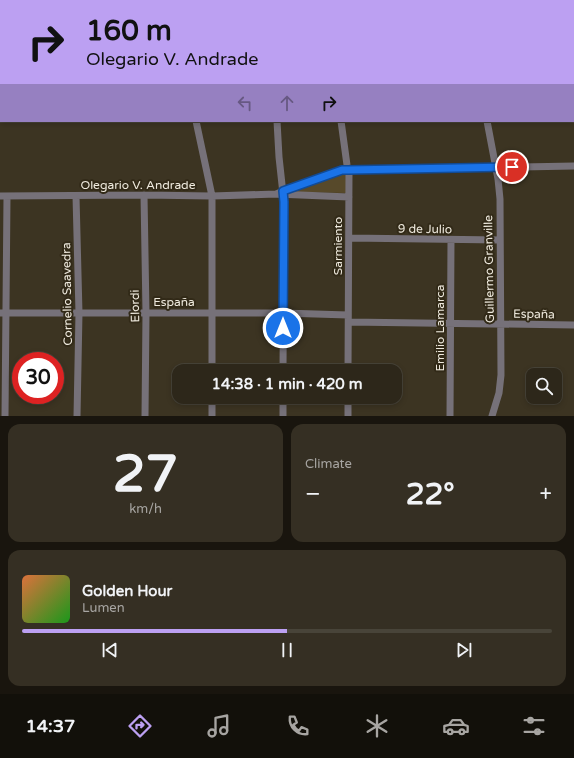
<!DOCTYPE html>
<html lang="en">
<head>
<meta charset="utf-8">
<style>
	body { margin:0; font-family:"Varela Round",sans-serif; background:#352f23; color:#f1f3f6; height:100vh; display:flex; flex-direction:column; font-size:15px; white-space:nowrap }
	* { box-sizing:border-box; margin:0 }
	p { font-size:13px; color:#a7a5a2 }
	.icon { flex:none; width:22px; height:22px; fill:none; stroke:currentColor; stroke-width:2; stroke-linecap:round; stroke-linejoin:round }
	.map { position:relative; height:416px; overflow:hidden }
	.details { display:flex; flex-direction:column; gap:8px; padding:8px; background:#19150e; flex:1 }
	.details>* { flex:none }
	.hud { position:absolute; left:0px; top:0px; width:574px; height:122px; box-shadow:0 2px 6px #0003,0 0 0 1px #484439; background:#bca0f2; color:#111; overflow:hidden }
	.controls { position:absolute; left:526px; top:368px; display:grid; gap:8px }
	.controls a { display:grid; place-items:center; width:36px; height:36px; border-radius:8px; background:#2d271a; box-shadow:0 2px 6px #0003,0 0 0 1px #484439; font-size:20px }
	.speed { position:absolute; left:12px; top:352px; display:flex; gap:8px; font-size:20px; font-weight:700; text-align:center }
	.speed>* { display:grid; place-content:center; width:52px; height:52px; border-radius:50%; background:#2d271a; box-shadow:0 2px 6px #0003,0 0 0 1px #484439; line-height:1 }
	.speed .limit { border:6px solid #d22; background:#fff; color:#111 }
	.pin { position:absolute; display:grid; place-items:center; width:34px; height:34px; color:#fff; margin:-17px; border:2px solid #fff; border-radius:50%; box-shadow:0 1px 4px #0007 }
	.me { position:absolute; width:44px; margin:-22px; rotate:0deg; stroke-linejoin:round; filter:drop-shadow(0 0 3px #0008) }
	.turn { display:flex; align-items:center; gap:14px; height:84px; padding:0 20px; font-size:18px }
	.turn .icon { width:52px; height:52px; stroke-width:2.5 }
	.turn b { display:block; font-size:28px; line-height:34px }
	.lanes { display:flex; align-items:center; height:38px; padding:0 20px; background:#0003; justify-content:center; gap:20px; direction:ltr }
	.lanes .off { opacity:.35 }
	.big { font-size:30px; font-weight:700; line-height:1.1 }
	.details .widget { flex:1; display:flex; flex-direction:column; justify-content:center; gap:6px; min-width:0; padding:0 14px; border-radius:12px; background:#352f23 }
	.details .dial { align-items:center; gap:0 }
	.dial b { font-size:52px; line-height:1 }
	.song { display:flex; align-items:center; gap:12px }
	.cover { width:48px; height:48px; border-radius:6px; background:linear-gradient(135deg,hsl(20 70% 55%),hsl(120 70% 35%)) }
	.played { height:4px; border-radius:2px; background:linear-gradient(90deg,#bca0f2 50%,#484439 50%) }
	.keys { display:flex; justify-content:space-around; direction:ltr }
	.heat { display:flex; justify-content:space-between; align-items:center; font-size:22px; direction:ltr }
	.details .tiles { flex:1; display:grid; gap:8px; grid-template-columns:1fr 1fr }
	.widget:last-child { grid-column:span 2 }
	.trip { position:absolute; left:172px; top:364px; width:230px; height:40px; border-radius:12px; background:#2d271a; box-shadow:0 2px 6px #0003,0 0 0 1px #484439; font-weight:700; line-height:40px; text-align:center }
	.tabs { display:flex; height:64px; justify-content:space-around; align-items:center; background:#12100a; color:#a7a5a2 }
	.tabs .icon { width:28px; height:28px }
	.tabs .active { color:#bca0f2 }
	.tabs b { font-size:18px; color:#f1f3f6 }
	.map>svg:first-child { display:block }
	.green { fill:#57492a }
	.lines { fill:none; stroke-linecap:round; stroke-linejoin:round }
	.street { stroke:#767179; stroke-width:7 }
	.route-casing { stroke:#114b97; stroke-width:10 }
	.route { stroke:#1a73e8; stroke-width:7 }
	.labels { text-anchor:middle; stroke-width:4; stroke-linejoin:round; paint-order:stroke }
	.street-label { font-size:12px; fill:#efeade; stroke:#322a18 }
</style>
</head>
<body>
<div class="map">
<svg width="574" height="416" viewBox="0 0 574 416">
	<rect width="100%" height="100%" fill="#3c3422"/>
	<path class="green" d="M343,173L346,175V193L294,192Z"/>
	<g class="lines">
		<path class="street" d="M47,0L48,1
			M193,0V1
			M337,0V1
			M482,0V1
			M573,20H574
			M0,35H1
			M573,98H574
			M0,112H1
			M196,121L212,196V371
			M277,121L279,157L284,203L283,371
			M341,121L347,165L349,173L348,371
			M487,121L498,179L500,199L501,375L499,393L492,416
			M276,194L303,183L343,170H348L574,166
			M144,195L146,313L145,416
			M0,196L144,195L212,196L276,194L349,197
			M76,196L79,313L77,416
			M349,238L500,240
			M0,313H283L348,315
			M349,322L574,325
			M5,416L7,197
			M212,416V397
			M283,416V397
			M348,416V397
			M450,416L451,240"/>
	</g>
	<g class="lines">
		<g class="route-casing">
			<path id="route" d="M283,328L284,202L283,191L342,170H348L512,167"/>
		</g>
		<use href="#route" class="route"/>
	</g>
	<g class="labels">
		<g class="street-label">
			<text x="138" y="189">Olegario V. Andrade</text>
			<text transform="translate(425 229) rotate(1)" y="4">9 de Julio</text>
			<text transform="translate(338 246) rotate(-90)" y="4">Sarmiento</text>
			<text transform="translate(489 269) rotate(-91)" y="4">Guillermo Granville</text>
			<text transform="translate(67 294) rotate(-91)" y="4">Cornelio Saavedra</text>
			<text x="174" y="306">España</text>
			<text transform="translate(135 306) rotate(-91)" y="4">Elordi</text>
			<text transform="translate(534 314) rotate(1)" y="4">España</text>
			<text transform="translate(440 328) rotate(-90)" y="4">Emilio Lamarca</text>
		</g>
	</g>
</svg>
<div class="controls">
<a><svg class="icon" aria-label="search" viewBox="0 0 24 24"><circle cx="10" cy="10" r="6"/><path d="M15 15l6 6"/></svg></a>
</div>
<div class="speed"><div class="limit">30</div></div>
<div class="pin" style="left:512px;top:167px;background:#d93025"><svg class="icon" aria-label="arrive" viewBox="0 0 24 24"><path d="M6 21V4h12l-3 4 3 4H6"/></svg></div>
<svg class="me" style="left:283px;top:328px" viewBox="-20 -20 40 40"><circle r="17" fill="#1a73e8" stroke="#fff" stroke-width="3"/><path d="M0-11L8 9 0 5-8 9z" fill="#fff"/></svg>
<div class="trip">14:38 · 1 min · 420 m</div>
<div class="hud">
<div class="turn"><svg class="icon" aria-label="right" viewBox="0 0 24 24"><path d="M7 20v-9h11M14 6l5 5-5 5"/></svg><div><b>160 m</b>Olegario V. Andrade</div></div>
<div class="lanes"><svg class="icon off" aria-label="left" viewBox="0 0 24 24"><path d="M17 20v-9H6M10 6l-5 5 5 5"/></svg><svg class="icon off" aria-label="ahead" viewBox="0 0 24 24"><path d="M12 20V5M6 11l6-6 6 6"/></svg><svg class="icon" aria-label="right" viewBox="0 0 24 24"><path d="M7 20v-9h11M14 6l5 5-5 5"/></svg></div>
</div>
</div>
<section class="details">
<div class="tiles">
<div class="widget dial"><b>27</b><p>km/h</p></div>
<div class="widget"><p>Climate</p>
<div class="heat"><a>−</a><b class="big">22°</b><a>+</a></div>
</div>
<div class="widget">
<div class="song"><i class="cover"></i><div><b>Golden Hour</b><p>Lumen</p></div></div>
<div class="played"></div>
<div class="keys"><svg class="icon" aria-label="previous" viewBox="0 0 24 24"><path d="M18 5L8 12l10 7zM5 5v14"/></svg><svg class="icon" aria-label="pause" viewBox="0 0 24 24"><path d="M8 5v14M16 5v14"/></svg><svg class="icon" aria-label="next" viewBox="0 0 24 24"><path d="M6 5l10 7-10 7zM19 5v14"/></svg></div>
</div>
</div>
</section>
<nav class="tabs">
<b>14:37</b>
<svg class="icon active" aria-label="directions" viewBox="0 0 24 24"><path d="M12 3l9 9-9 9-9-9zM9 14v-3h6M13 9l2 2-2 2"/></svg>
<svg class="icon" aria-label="music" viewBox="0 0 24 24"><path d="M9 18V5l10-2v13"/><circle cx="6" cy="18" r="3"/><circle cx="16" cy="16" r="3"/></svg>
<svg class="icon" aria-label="phone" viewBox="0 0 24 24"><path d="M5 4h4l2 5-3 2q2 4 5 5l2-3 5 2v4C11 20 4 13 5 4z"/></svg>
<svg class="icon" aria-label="climate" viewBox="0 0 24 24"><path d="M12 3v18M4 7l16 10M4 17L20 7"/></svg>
<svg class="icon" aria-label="car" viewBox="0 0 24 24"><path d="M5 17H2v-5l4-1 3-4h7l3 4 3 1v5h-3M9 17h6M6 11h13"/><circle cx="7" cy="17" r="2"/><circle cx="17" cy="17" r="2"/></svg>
<svg class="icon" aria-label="filters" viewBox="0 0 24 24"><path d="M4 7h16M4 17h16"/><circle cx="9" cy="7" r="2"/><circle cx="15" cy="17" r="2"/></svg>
</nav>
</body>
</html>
